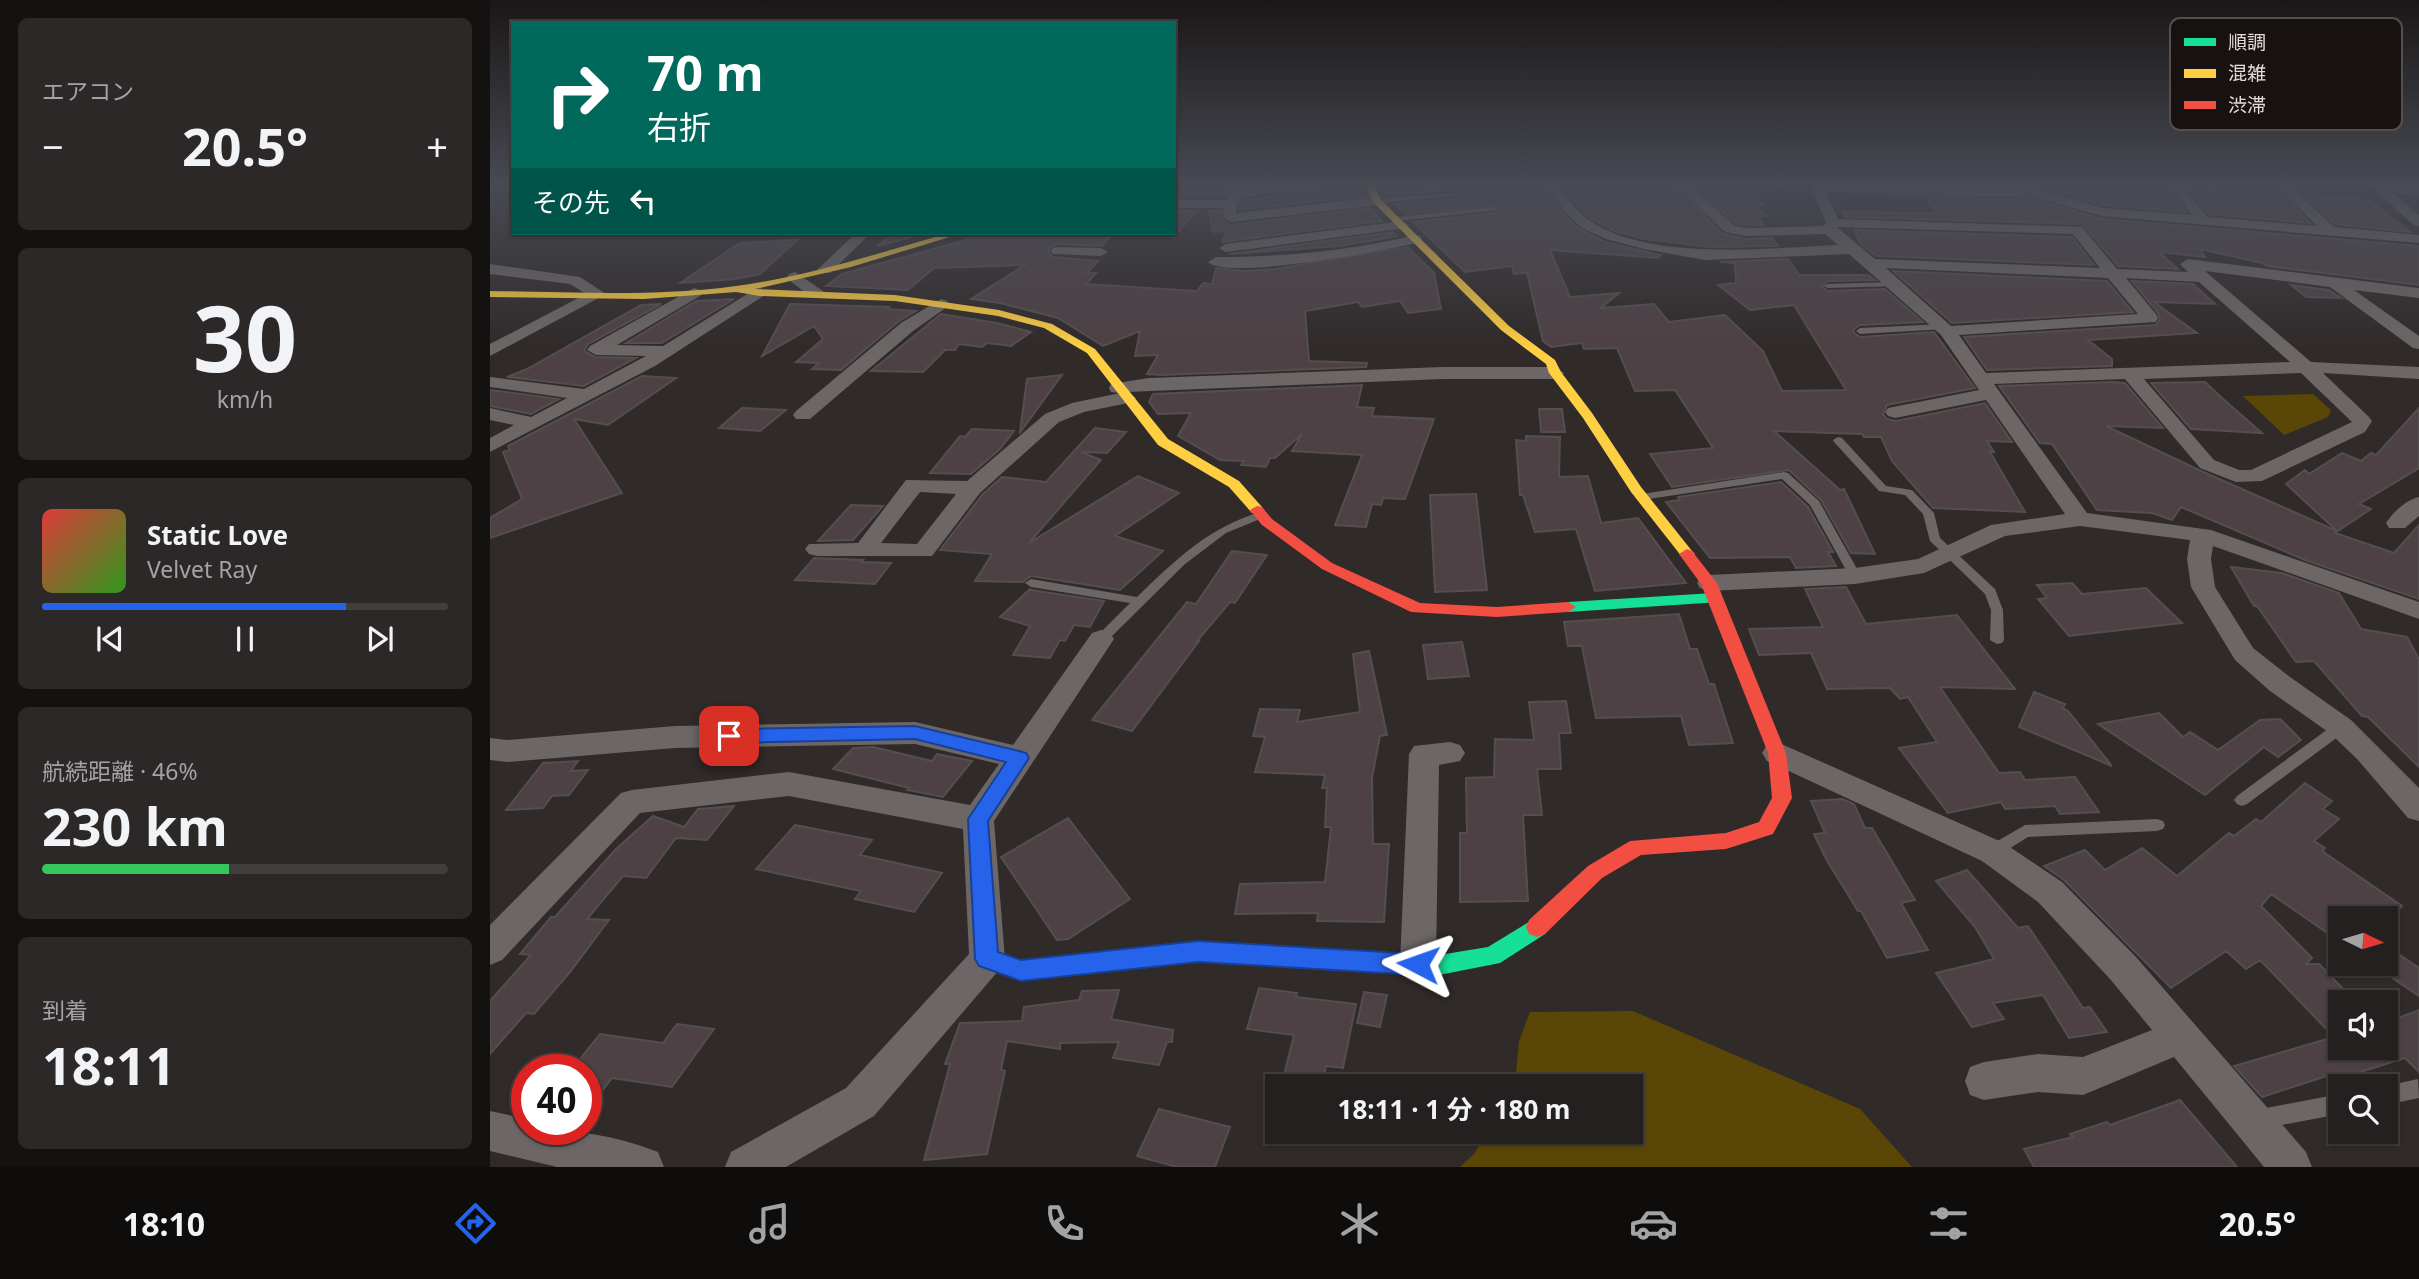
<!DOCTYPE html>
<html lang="ja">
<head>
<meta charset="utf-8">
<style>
	body { margin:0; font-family:"Noto Sans","Noto Sans JP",sans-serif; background:#2c2828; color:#f1f3f6; height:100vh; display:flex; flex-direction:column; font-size:26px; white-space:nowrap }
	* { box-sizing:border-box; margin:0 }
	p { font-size:23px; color:#a3a3a4 }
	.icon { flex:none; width:38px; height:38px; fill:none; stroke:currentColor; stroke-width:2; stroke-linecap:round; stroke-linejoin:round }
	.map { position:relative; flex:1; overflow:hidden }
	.sheet { display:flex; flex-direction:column; gap:18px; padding:18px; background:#141211; width:490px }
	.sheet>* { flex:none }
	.guide { position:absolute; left:21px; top:21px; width:665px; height:214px; border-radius:0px; box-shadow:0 2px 5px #0004,0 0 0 2px #413e3d; background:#00695c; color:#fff; overflow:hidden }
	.needle { width:46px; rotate:95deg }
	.buttons { position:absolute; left:1838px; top:906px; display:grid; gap:14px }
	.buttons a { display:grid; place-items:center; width:70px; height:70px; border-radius:0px; background:#24201f; box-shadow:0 2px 5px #0004,0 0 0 2px #413e3d; font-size:35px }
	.speed { position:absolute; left:21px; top:1054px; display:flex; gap:14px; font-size:35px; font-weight:700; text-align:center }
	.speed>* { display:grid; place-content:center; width:91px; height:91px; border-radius:50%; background:#24201f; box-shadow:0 2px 5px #0004,0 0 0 2px #413e3d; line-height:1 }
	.speed .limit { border:10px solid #d22; background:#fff; color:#111 }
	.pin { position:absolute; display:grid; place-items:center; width:60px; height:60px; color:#fff; margin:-30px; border-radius:14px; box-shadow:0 4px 10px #0006 }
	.me { position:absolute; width:77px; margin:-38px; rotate:274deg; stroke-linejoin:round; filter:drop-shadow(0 0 5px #0008) }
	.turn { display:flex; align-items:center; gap:24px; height:147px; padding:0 21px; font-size:32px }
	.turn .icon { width:91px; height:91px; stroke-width:2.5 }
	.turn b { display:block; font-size:49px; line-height:60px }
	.then { display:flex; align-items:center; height:66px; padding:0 21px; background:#0003; gap:14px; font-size:26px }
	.big { font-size:52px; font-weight:700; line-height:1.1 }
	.sheet .card { flex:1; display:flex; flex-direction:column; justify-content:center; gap:10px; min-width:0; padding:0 24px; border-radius:10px; background:#2c2828 }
	.sheet .dial { align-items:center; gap:0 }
	.dial b { font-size:91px; line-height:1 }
	.song { display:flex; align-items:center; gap:21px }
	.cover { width:84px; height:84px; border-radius:10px; background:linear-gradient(135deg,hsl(0 70% 55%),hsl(110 70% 35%)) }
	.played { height:7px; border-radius:4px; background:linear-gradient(90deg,#2563eb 75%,#413e3d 75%) }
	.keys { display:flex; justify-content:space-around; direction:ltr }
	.heat { display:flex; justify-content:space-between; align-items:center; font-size:38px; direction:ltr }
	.charge { height:10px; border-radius:5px; background:linear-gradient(90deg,#34c759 46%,#413e3d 0) }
	.trip { position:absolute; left:775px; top:1074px; width:378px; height:70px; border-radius:0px; background:#24201f; box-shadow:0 2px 5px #0004,0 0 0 2px #413e3d; font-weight:700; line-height:70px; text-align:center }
	.tabs { display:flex; height:112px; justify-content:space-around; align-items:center; background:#0e0d0c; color:#a3a3a4 }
	.tabs .icon { width:49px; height:49px }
	.tabs .active { color:#2563eb }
	.tabs b { font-size:32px; color:#f1f3f6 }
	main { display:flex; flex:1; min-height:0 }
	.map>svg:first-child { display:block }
	.green { fill:#5a4708 }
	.building { fill:#4e4145; stroke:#544e4f; stroke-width:2 }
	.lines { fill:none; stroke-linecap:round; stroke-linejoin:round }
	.lane { fill:#6c6766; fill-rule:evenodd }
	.street { fill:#6c6766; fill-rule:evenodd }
	.fast { fill:#16e098; fill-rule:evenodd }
	.slow { fill:#ffcf43; fill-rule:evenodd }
	.jam { fill:#f24e42; fill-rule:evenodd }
	.route { fill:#2563eb; stroke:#184099; stroke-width:2 }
	.key { fill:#171211; stroke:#544e4d; stroke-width:2 }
	.key-label { font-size:19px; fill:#e3dbda }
</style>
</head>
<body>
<main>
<section class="sheet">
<div class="card"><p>エアコン</p>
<div class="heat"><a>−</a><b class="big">20.5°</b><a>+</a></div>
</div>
<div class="card dial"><b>30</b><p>km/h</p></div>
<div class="card">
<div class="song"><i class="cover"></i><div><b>Static Love</b><p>Velvet Ray</p></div></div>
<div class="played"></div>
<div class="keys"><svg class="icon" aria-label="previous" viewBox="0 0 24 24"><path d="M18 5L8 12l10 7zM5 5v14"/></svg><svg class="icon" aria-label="pause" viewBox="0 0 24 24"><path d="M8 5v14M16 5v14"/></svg><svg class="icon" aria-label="next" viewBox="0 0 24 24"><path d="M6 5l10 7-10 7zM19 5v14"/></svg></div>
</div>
<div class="card"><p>航続距離 · 46%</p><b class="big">230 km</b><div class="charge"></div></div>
<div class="card"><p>到着</p><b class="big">18:11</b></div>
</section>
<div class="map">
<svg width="1929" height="1167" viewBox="0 0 1929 1167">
	<rect width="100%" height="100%" fill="#302a29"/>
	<path class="green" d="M1823,394L1841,410L1838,417L1794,435L1753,396Z
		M1143,1011L1370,1109L1422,1167H970L985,1153L996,1132H1141V1087H1019L1026,1073L1029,1041L1040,1012Z"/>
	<path class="building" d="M684,184H767L745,187L734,197H684Z
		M837,184H868L873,196L749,210V206L755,200L828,191Z
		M891,184H1051L1075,216L1091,230L1115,242L1171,255L1168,258L1060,250L1080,297L1129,293L1111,308L1164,304L1179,322L1235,315L1273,351L1292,391L1356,390L1304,305L1260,310L1228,285L1246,283L1245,263L1230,262L1298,259L1309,275H1378L1385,280L1338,281L1332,287L1338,291L1395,289L1433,322L1370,325L1364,329V333L1370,337L1444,332L1485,388L1397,405L1393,414L1397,419L1406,421L1495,403L1522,442L1497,441L1504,452H1500L1535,512L1443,508L1402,461L1391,437H1374L1372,434L1284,431L1350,490L1354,489L1385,554L1361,553L1331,500L1299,470L1182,487L1160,454L1223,448L1185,390L1145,391L1127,348L1094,349L1092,343L1061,347L1053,341L1037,273L1024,274L1022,266L975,272L923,222L1006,213L1007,206L915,214L905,204L964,199L967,194L962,190L897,196Z
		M1070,184H1182L1233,234L1256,239L1283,238L1288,246L1220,247L1154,239L1125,231L1100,218Z
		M1202,184H1247L1274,205H1265L1277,216L1268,217L1274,225L1246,224Z
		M1541,184H1677L1696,212L1613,205Z
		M1696,184L1791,193L1820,223L1718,214Z
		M1814,195L1878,200L1921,232L1845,224Z
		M1436,197L1529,200L1535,197L1612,219L1929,246V285L1777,266L1772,263L1710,249L1715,257L1669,252L1688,269L1628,266L1592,224L1356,217L1353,212L1447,213Z
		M880,208L892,221L733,242L736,231L723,232L719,211H731L733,220L741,225Z
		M684,211H706L684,237Z
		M1364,230L1582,237L1604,265L1386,256L1371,244Z
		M903,232L907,236L850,246L739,254Z
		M405,233H437L387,246Z
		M481,233H623L612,246L567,244L561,247L559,252L563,257L608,261L597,273H606L596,284L707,291L713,283L722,284L726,268L755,271L785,269L918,247L944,273L951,309L918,313L910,301L872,307L868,302L815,311L819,361L877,363L876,367L671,375L657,374L668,355L645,356L650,331L613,346L568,318L510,303L481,299L535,265L444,268L418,290L336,286L352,274L476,240Z
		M307,240L270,274L245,279L190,283L250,243Z
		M1403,271L1617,281L1643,312L1462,323Z
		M1642,281L1703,284L1725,304L1664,302L1707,333L1598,340L1622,359V366L1497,370L1474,337L1666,325L1670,319L1668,313Z
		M1801,285L1839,290L1851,298L1816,297Z
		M244,299L172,343H136L206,301Z
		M171,304L98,344L94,351L105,357L146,358L94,386L17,377L37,369L151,305Z
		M300,304L399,307L397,309L426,311L409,321L351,370L322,369L329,363L306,362L333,339L324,326L272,356Z
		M451,314L507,323L541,332L521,346L497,343L492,347L469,344L465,350H455L433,372L381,371Z
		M572,375L531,431L530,432L537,379Z
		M152,376L186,378L118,425L84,419L132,493L0,538V518L32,499L13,452L20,450L18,446Z
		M1623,382L1635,383L1673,428L1616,426L1709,470L1847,531L1796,484L1815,470L1819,474L1852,453L1871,461L1881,453L1886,455L1929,408V468L1869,504L1881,509L1845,533L1904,553L1929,525V599L1815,560L1691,507L1682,520L1662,513L1607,510L1562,444L1550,443L1509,386Z
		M1715,382L1732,398L1772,433L1701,429L1661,383Z
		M872,385L867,407L884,408L882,416L944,419L915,499L893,498L891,505L882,504L876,527L845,525L872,455L802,451L812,434L785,458H780L776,467L751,465L754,461L730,460L688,436L701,413L668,414L659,402L663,394Z
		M0,390L69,399L41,414L0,406Z
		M252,408L296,410L270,431L229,428Z
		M1049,409H1072L1075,432H1051Z
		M605,428L636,432L617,453L591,452L611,460L539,543L648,476L689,493L625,536L673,551L630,590L541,576L533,582L485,581L502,554L450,550L492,495L512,477L556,482Z
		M482,429L524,431L510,449L481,474L440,473L470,436L475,437Z
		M1036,436L1070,437L1069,477L1098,476L1111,523L1148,518L1196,583L1105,591L1086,529L1045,532L1033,495H1030L1026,440L1036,441Z
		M1291,482L1318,507L1343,552H1338L1346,566L1306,568L1300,557L1220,558L1176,502L1190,500L1188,497Z
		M986,494L997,590L945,592L940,495Z
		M361,505L393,506L363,540L328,541Z
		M742,551L777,555L745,603L740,602L707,641H709L642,731L602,720L697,602L706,604Z
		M324,558L373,560L371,562L401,563L385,584L305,580Z
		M1741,567L1792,573L1849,593L1871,629L1917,637L1929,659V767L1878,717L1872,716L1824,661L1806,662L1767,606H1764Z
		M1582,583L1592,594L1656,588L1692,623L1579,636L1548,599L1557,598L1547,585Z
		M1356,587L1376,624L1467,615L1525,689L1450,687L1509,773L1530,772L1535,780L1585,777L1609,812L1570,814L1565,806L1515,809L1511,802L1458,813L1409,748L1447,742L1418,697L1410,699L1400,688L1337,689L1321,653L1269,655L1259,629L1333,627L1315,589Z
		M540,589L541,590L614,601L600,627L584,625L575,641L570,640L560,658L523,655L540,626L510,617Z
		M1189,614L1200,649H1207L1219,684H1224L1243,743L1199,745L1191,716L1106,718L1092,646H1078L1074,622Z
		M972,642L979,676L938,679L933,645Z
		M879,651L897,735L890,736L882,778L883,844H899L894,922L827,921L828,913L745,914L750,884L835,882L841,827H835L837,788H832L835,775L765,772L775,737L763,736L770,709L810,710L807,722L870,712L863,654Z
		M1544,692L1575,704L1573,708L1578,711L1622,766L1529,727Z
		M1076,701L1081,733H1069L1071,769H1047L1052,815H1033L1038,901L970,902V833H977L976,778L1004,777L1005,739L1044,740L1039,702Z
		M1669,713L1693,737L1700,732L1728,750L1770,720L1790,719L1811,740L1788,757L1774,747L1715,795L1608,724Z
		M383,747L442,761L447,754L482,761L453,797L417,790L419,788L343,769L363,748Z
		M88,761L81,771L98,770L79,795L62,796L53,808L16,810L53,763Z
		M1815,783L1842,801L1833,809L1849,819L1824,841L1835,848L1832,851L1912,906L1895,923V919H1885L1871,909L1861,919H1850V930L1843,937L1781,894L1771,906L1822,958L1816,964H1829L1867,1003H1850V1048H1895V1023L1929,1010V1072L1915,1058L1851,1078L1846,1073L1772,1097L1744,1066L1844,1037L1770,960L1756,969L1736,951L1681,988L1574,880L1554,866L1595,850L1615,870L1652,848L1687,876L1739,833L1744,836L1766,819L1771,822Z
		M1352,799L1364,804L1375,828H1382L1425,900L1411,903L1438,950L1397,958L1371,911H1368L1336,859L1324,834L1335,833L1321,801Z
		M244,806L217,840L186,838L156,878L133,876L97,919L119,920L80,972L44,1014L36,1013L0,1054V1001L41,955L30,954L61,917H65L126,849L163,816L194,827L208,809Z
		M578,818L640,899L578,939L567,940L511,857Z
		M305,825L382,840L370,855L452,873L424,912L365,899L371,891L266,869Z
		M1477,870L1528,928L1538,926L1593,1008L1600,1007L1617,1032L1579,1038L1553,995L1503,1003L1514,1019L1482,1027L1446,973L1504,959L1485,927L1446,881Z
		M1895,945L1929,968V996L1895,973Z
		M769,988L807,993L806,997L866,1004L853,1068L836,1066L831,1087H791L804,1035L757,1029Z
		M629,990L621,1019L683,1030L682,1042H677L669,1065L623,1058L629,1042L570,1043V1049L517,1041L511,1070L515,1071L497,1154L434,1160L460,1064H455L470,1023L532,1021L534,1007L589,1000L592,991Z
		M874,992L897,995L890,1027L867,1023Z
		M187,1024L224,1029L182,1087L122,1078L96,1112V1069H82L110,1034L173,1043Z
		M1690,1100L1747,1167H1544L1534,1149L1583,1137L1580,1134L1617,1122L1620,1125Z
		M669,1109L740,1127L725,1167H687L647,1156Z"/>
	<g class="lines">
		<path class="lane" d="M962,193L964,194V196L887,203L884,201L887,199Z
			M1004,207L1006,208V210L907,221L903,219L907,217Z
			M1405,282H1408V286L1338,288L1334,286L1338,284Z
			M1453,324L1456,325V329L1370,334L1366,331L1370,328Z
			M1348,437L1352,438L1396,486L1422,490L1444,513L1450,538L1505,589L1513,610L1514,640L1512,643L1507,644L1500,640L1501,610L1495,594L1440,541L1433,514L1415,495L1389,491L1344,442L1343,440Z
			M1294,472L1298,473L1329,501L1371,576L1369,579H1361L1320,505L1292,479L1152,500L1146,497L1152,494Z
			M771,512L777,515L775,517L736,533L695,564L616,642H606L604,639L640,603L541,587L535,583L541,579L647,597C684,561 720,526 771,512Z
			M1851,722L1856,723L1858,727L1856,731L1757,804L1752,806L1747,804L1744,800L1747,796L1846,723Z
			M1667,819L1673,821L1675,825L1673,829L1667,831L1538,837L1503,859L1497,857L1495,852L1497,847L1535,825Z
			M1928,1079L1929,1098L1895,1105V1087H1891Z
			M1850,1094V1114L1771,1129L1764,1126L1761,1119L1764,1112L1771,1109Z"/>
		<path class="street" d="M790,184H834L828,188L754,197L746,205L747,213L887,197L894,201L887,205L741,222L734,218L733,208H684V200H735L745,190Z
			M1053,184H1066C1076,197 1086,211 1099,220C1158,262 1279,248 1348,245L1335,234L1256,236L1235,232L1184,184H1198L1245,226L1256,228L1334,226L1336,223L1320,184L1516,189L1508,184H1530L1613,208L1702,215L1679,184H1692L1717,217L1827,226L1785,184H1799L1844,227L1929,235V243L1612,216L1535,194L1529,197L1336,192L1348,219L1592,227L1627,269L1698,272L1690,264L1698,259L1929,288V298L1864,290L1929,336V349L1923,348L1840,287L1715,271L1821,362L1929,367V379L1833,373L1879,417L1882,421L1875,432L1772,481L1746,482L1710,468L1635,379L1504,384L1597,513L1721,530L1929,602V619L1723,546L1721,559L1725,587L1763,648L1800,677L1861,720L1929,788V821L1918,818L1867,759L1841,734L1780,691L1745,660L1701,587L1697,559L1700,540L1590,526L1515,536L1434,573L1365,584L1219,591L1210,588L1207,583L1210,578L1219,575L1365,568L1428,559L1501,525L1575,514L1496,400L1405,418L1398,416L1395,412L1398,408L1489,390L1451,335L1359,254L1215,260L1154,249L1116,239L1092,228L1077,214ZM1347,227L1583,234L1610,268L1385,259ZM1396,268L1618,278L1648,314L1461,326ZM1636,278L1709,282L1800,362L1496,373L1469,335L1666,322L1668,318L1666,314ZM1811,373L1862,422L1761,470H1749L1724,460L1654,379Z
			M1878,184L1929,187V195L1903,193L1929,215V226L1924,225Z
			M912,221L919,225L917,228L736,252L729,248L736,244Z
			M366,233H381L340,273H330L327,270L330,267Z
			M925,235L930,236L932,239L930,242C899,250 737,281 718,262L726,257C793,257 859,251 925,235Z
			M568,247L611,248L618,252L611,256L563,254L561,251L563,248Z
			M0,264L90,277L116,294L0,356V344L96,294L80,284L0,274Z
			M305,272L333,291L335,294L333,297H321L299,280L297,277L299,274Z
			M204,288L210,290L212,293L210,296L127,345L173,346L264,290L270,288L278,293L165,366L0,452V438L24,425L0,420V408L41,417L77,398L0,387V377L94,389L156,356L106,355L97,350L100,346Z
			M451,299L457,301L459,304L457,307L423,331L320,419H306L303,415L306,411L411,323Z
			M953,367H1065L1074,373L1065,379H953L637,392L646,398L643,402L594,412L569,422L490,493L442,556H327L319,554L315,549L319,544L368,543L416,480L477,481L555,414L582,403L630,393L621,392L619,388L621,384L659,378ZM430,492L466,494L427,544L391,543Z
			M1929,497V516L1915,528H1899L1896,523C1903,512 1916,500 1929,497Z
			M611,630L620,633L624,639L504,821L515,959L509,970L384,1116L296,1167H235L241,1152L356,1088L479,954L473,829L299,796L150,813L12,960L0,965V925L131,793L142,790L299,772L480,805L509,764L425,744L185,748L17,762L0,760V738L17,740L185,726L425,722L523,745L602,633Z
			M960,742L970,745L975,753L970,761L949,765L946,964L941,975L928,980L915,975L910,964L919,754L924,746Z
			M1287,742L1514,843L1572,882L1646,957L1816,1152L1822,1167H1774L1684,1057L1593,1095L1548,1092L1494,1100L1480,1095L1475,1081L1480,1067L1494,1062L1548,1054L1593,1057L1662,1030L1620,979L1548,902L1492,861L1277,761L1272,753L1277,745Z
			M0,1111L37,1119V1129C81,1129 126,1135 168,1152L174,1167H67L0,1151Z"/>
		<path class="fast" d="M1224,593L1232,598L1230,602L1078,612L1070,607L1078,602Z
			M1047,917L1055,920L1058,927L1055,934L1010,963L949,975L708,961L531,980L489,966L486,959L489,952L497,949L531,960L708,941L949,955L998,947Z"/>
		<path class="slow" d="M875,184H883L891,200L1019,326L1065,360L1071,372L1102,413L1151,487L1202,551L1205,554L1202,557H1192L1141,492L1093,418L1059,373L1056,364L1011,330L884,203Z
			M459,233H473L361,267L265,289L405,295L509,310L562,324L605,349L678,439L749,481L772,507L774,510L772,513H762L739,487L668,445L597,353L554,328L508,316L405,301L270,296L246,292L154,299L0,297V291C82,292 165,297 246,286C319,276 389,253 459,233Z"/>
		<path class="jam" d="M767,506L772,507L782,519L842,563L930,603L1007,607L1078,602L1086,607L1078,612L1007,617L921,612L832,569L772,525L760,510Z
			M1197,549L1202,551L1227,583L1296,753L1302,798L1283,834L1236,849L1151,855L1112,878L1055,934L1047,937L1039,934L1036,927L1039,920L1098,866L1140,841L1236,833L1269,822L1282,798L1278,753L1211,584L1189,554Z"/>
	</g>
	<linearGradient id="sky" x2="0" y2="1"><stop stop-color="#1a1717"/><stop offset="0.53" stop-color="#484a54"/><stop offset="1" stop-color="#484a54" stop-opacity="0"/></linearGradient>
	<rect width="1929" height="348" fill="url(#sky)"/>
	<path class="route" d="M425,726L529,751L536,753L539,758L498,821L508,952L531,960L708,941L928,954L936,957L939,964L936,972L928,975L708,962L531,981L489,966L485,959L478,819L516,762L425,739L239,743L232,741L229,736L232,731L239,729Z"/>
	<rect x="1680" y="18" width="232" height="112" rx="10" class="key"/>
	<rect x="1694" y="38" width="32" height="8" fill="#16e098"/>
	<rect x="1694" y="69" width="32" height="9" fill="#ffcf43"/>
	<rect x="1694" y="101" width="32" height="8" fill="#f24e42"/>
	<g class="key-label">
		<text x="1738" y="49">順調</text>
		<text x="1738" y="80">混雑</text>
		<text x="1738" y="112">渋滞</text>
	</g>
</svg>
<div class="buttons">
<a><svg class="needle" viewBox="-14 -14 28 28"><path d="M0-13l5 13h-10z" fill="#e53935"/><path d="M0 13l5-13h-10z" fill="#a3a3a4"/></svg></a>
<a><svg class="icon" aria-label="sound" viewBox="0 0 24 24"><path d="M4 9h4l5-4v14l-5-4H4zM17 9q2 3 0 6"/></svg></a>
<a><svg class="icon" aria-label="search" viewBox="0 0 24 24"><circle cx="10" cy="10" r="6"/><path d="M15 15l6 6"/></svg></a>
</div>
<div class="speed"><div class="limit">40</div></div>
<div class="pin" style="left:239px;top:736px;background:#d93025"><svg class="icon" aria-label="arrive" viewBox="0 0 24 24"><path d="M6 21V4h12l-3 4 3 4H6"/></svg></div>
<svg class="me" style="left:928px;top:964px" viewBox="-20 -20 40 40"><path d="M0-17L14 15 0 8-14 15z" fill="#2563eb" stroke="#fff" stroke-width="4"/></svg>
<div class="trip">18:11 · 1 分 · 180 m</div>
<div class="guide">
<div class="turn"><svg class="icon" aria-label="right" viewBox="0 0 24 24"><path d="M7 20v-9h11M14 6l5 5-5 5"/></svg><div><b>70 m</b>右折</div></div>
<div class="then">その先<svg class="icon" aria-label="left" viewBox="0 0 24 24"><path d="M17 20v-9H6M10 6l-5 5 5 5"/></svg></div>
</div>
</div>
</main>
<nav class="tabs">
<b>18:10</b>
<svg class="icon active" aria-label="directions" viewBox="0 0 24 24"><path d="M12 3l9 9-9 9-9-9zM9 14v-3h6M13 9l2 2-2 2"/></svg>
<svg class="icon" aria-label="music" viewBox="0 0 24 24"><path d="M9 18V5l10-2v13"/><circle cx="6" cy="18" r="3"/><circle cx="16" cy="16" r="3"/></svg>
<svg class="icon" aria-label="phone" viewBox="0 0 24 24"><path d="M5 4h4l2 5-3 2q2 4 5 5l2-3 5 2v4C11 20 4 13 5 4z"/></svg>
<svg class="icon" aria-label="climate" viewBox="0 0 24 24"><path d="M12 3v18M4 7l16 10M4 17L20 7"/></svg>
<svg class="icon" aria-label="car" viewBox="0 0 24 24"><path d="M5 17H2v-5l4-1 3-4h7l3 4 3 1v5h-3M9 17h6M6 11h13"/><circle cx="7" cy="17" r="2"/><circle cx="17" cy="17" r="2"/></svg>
<svg class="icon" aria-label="filters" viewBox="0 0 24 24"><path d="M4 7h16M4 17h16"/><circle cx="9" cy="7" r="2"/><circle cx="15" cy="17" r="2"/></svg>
<b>20.5°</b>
</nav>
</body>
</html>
